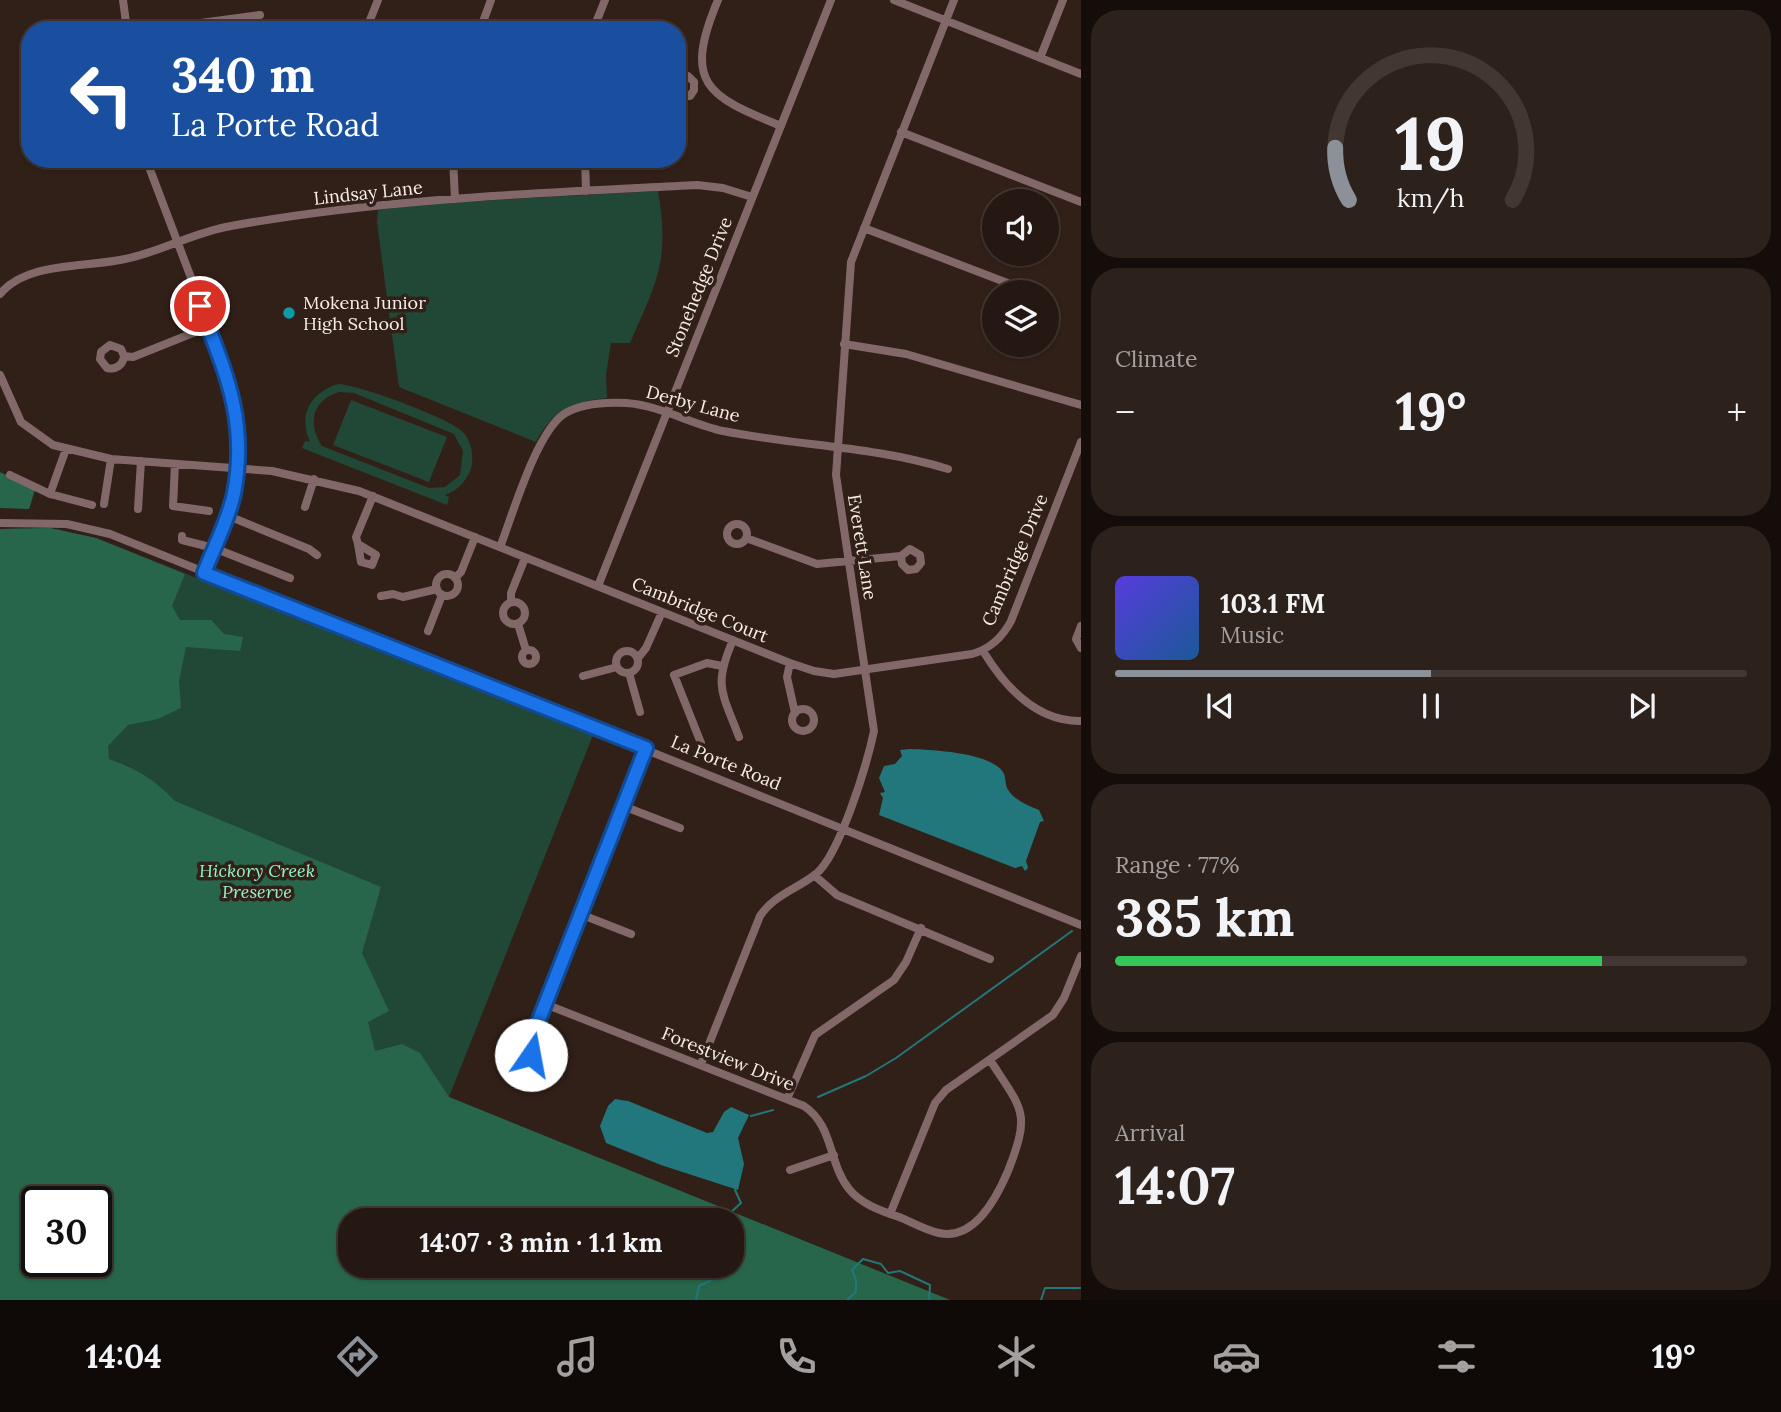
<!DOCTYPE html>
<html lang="en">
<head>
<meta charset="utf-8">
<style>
	body { margin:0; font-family:Lora,serif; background:#2d211b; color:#f1f3f6; height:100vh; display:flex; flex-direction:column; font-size:26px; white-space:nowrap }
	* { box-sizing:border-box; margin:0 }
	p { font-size:23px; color:#a3a09f }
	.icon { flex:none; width:38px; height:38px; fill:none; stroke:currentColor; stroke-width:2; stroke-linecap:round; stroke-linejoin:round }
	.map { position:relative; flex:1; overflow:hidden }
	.drawer { display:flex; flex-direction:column; gap:10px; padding:10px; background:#140d0a; width:700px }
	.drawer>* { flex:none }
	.hud { position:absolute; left:21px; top:21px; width:665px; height:147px; border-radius:28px; box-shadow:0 2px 5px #0004,0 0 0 2px #423732; background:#1a4fa0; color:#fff; overflow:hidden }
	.fabs { position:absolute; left:982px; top:189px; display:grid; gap:14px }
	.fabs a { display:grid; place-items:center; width:77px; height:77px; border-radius:50%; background:#251812; box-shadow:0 2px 5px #0004,0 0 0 2px #423732; font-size:35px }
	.speed { position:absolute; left:21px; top:1186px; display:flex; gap:14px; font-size:35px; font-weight:700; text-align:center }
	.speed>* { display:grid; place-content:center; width:91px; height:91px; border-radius:50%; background:#251812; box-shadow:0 2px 5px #0004,0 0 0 2px #423732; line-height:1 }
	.speed .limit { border:4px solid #111; border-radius:10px; background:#fff; color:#111 }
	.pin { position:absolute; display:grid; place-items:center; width:60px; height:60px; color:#fff; margin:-30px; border:4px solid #fff; border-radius:50%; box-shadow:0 2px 7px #0007 }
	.me { position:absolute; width:77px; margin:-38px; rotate:12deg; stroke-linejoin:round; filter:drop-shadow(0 0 5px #0008) }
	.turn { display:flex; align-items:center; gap:24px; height:147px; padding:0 35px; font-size:32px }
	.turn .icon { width:91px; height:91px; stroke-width:2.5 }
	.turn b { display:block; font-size:49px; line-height:60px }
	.big { font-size:52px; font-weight:700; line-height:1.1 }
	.drawer .tile { flex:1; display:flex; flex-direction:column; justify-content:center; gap:10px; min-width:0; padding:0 24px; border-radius:28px; background:#2d211b }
	.drawer .dial { align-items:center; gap:0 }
	.dial svg { height:182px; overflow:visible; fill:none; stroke:#423732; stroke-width:7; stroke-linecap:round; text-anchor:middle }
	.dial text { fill:#f1f3f6; stroke:none }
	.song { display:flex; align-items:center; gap:21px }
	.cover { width:84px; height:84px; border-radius:10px; background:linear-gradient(135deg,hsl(250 70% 55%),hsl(210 70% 35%)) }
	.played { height:7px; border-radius:4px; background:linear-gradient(90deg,#8c9099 50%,#423732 50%) }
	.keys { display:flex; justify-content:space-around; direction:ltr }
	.heat { display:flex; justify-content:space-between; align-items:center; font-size:38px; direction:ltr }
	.charge { height:10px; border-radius:5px; background:linear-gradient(90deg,#34c759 77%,#423732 0) }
	.trip { position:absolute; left:338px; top:1208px; width:406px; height:70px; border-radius:28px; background:#251812; box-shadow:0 2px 5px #0004,0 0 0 2px #423732; font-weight:700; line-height:70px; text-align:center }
	.tabs { display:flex; height:112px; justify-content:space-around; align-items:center; background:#0f0a07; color:#a3a09f }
	.tabs .icon { width:49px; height:49px }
	.tabs .selected { color:#8c9099 }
	.tabs b { font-size:32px; color:#f1f3f6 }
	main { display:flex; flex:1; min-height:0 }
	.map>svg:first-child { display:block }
	.green { fill:#214736; fill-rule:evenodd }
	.forest { fill:#27664b; fill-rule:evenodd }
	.water { fill:#21777b }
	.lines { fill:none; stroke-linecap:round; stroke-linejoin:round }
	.stream { stroke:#21777b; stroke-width:2 }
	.minor { stroke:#83686a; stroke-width:8 }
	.route-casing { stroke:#114b97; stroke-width:18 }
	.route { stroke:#1a73e8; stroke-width:12 }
	.culture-dot { fill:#0f9aa8; stroke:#312018; stroke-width:2.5 }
	.labels { text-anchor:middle; stroke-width:7; stroke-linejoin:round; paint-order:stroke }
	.street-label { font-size:18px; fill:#f8ece7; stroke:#312018 }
	.poi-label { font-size:18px; fill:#f8ece7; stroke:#312018; text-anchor:start }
	.park-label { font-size:18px; font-style:italic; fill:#95f2c5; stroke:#312018 }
</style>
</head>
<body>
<main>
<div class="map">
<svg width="1081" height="1300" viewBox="0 0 1081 1300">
	<rect width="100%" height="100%" fill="#312018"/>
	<path class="green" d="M658,191C670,261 657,281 630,343H611L606,375L607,398C573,401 551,412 536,442L399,387L377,223L378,210L425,204Z
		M338,384C359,385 451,418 464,433C471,442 473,453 472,464C469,479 459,490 445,495L449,497L447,505L302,448L305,441L310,442C298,415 310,393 338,384ZM339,392L354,393L454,434L463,451L460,475L445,487L429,488L322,446C307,424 312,400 339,392Z
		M351,400L447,437L429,482L333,445Z
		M50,528L96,538L593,735L449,1097L950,1300H0V529ZM37,1202H96V1262H37ZM350,1220H732V1265H350Z"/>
	<path class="forest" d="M0,472L35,490L29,509L0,508Z
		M50,528L96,538L185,574L172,606L180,620H211L224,634L243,637L240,651L186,647L179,681L181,708L158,719L128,725L108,746L109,759C137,769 154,779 175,801L381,887L362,953L389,1011L368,1022L375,1051L402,1044L420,1053L449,1097L950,1300H0V529ZM37,1202H96V1262H37ZM350,1220H732V1265H350Z"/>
	<path class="water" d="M910,749C932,750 989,752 1003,772C1006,777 1005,783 1007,788C1013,799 1024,804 1039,810L1044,821L1040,822L1026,861L1028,868L1025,871L1022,866L1015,868L879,815L883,798L880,793L885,792L879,778L884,766L895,764L902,756L900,750Z
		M615,1099L628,1101L707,1133L713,1132L724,1112L731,1107L749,1115L738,1138L744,1164L738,1190L661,1165L606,1143L600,1126L608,1106Z"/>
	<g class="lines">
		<path class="stream" d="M818,1097L866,1076L896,1058L1072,931
			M751,1116L773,1110
			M728,1220L729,1214L741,1203L735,1190
			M696,1300L699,1286L710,1281L720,1268L728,1270L737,1262L741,1243L732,1230
			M847,1300L856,1292V1280L852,1270L863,1259L881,1264L888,1273L900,1271L930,1285L929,1300
			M1041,1300L1045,1288H1081"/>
		<path class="minor" d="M123,0L127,30
			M718,0C683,83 706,96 781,126
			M894,0L1081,74
			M149,30L260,15
			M366,30L378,0
			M480,30L491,0
			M593,30L605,0
			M1040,58L1063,0
			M677,76H688L694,82
			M677,97L690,96L694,90V82
			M901,132L1081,202
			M30,143V152
			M146,159L226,370L236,412L239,445L234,494L204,573
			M453,159L455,199
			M585,159L586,191
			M864,228L1031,292
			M0,294C27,261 86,268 125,259C161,252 194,232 231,226C385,198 542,193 697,185L723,188L752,197
			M844,344L906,354L1081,405
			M124,356L121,349L110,345L101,352L100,359L107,368C116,370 123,365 124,356L133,357L208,327
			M0,375L21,422L53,445L111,459L272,471L359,491L790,663L814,671L834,674L972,654C990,649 1002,638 1011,621L1081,442
			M175,464L173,506L209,511
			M10,475L50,494L66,449
			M50,494L92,505
			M104,504L111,459
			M305,507L314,479
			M138,509L141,461
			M226,515L309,549L317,555
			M0,523L67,524L110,534L1081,925
			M727 534a10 10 0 1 1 20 0a10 10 0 1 1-20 0Z
			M182,536V540L214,548L290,578
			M746,538L817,564L901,556L910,549L920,555L921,563L916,569L908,570L902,564L901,556
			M358,544L361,562L372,565L376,555L358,544L356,537L373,496
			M500,547C513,514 536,433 564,414C581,403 606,402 626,403C659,405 691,424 723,431C800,446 873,446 948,469
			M436 585a11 11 0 1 1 22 0a11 11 0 1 1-22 0Z
			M455,578L461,572L475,537
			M598,586L831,0
			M381,596L393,594L403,597L437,589
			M503 613a11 11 0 1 1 22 0a11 11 0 1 1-22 0Z
			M511,602V593L525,558
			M518,624L526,650
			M1081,626L1076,639L1081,648
			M428,631L442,595
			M733,640C713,686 722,692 739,737
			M522 657a7 7 0 1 1 14 0a7 7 0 1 1-14 0Z
			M616 662a11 11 0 1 1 22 0a11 11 0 1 1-22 0Z
			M983,651C1005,687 1036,722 1081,721
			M638,658L646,648L662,612
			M790,663L787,677L795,713
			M629,673L640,712
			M583,676L617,667
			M792 720a11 11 0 1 1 22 0a11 11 0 1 1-22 0Z
			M701,743L674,675L707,663L722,666
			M623,806L680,828
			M814,875L837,895L990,959
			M580,914L631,934
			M545,1004L804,1106C834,1126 828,1163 849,1189C861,1204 881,1211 899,1217C912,1222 925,1230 939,1233C975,1241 997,1197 1008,1171C1031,1112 1023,1111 990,1060
			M701,1064L760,916C774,895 797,889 816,874C840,854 867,764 874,731L836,475L851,262L954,0
			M547,1074L531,1055L533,1035L646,748
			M787,1099L815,1035L894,980L906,962L921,928
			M790,1170L834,1155
			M890,1214L935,1103L946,1090L1053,1015L1064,998L1081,956"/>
	</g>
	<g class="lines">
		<g class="route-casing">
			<path id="route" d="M200,306C225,371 248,420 234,493C229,519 214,547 204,573L646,748L533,1035L531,1055"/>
		</g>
		<use href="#route" class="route"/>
	</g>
	<circle class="culture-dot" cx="289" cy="313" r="7"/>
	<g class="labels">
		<g class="street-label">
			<text transform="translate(368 193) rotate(-6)" y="6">Lindsay Lane</text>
			<text transform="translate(699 287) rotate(-68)" y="6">Stonehedge Drive</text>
			<text transform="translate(693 404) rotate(15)" y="6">Derby Lane</text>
			<text transform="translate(862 547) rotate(81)" y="6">Everett Lane</text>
			<text transform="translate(1015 560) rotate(-67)" y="6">Cambridge Drive</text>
			<text transform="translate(700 610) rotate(22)" y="6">Cambridge Court</text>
			<text transform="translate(726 763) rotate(22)" y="6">La Porte Road</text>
			<text transform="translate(728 1059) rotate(22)" y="6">Forestview Drive</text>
		</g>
		<g class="poi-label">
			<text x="303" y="309">Mokena Junior<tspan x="303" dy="21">High School</tspan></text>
		</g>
		<g class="park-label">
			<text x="257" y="877">Hickory Creek<tspan x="257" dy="21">Preserve</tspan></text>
		</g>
	</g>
</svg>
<div class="fabs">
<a><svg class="icon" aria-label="sound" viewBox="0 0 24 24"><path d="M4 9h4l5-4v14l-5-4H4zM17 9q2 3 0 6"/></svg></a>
<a><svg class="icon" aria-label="layers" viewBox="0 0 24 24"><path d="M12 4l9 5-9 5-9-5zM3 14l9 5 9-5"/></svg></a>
</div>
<div class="speed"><div class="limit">30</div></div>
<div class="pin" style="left:200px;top:306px;background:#d93025"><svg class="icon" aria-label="arrive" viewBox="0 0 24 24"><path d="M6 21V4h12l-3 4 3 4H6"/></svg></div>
<svg class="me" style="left:531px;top:1055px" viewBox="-20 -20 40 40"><circle r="19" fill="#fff"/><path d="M0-13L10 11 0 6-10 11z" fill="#1a73e8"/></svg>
<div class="trip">14:07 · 3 min · 1.1 km</div>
<div class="hud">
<div class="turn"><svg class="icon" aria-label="left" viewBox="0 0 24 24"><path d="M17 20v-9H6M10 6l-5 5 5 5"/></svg><div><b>340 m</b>La Porte Road</div></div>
</div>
</div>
<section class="drawer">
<div class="tile dial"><svg viewBox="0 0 100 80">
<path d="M14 69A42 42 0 1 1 86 69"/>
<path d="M14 69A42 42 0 0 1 8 46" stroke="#8c9099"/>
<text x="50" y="56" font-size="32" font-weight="700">19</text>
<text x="50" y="72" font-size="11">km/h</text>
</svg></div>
<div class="tile"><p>Climate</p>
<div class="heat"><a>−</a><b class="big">19°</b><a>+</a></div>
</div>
<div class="tile">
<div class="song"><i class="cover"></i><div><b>103.1 FM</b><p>Music</p></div></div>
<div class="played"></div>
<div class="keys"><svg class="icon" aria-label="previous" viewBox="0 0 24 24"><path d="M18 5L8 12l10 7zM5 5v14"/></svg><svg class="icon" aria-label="pause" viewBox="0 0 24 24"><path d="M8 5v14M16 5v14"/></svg><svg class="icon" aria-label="next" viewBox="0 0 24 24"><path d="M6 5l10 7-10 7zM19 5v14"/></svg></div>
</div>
<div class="tile"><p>Range · 77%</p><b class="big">385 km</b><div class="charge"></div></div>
<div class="tile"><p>Arrival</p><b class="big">14:07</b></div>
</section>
</main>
<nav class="tabs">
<b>14:04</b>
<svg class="icon selected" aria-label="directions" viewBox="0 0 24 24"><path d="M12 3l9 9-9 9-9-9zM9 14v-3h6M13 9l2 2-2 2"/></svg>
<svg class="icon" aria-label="music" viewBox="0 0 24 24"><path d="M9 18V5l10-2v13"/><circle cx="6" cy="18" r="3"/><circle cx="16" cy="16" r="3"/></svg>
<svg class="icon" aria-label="phone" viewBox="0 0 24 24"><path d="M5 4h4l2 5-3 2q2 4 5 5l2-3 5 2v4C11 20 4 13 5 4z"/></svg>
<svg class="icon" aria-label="climate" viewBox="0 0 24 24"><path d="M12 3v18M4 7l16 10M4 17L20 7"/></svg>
<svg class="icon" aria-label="car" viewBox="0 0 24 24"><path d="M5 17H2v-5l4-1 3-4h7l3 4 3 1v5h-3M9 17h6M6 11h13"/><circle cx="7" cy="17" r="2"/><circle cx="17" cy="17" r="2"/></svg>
<svg class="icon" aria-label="filters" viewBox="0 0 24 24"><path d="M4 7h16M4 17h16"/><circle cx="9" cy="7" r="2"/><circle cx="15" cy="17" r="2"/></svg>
<b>19°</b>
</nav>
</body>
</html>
